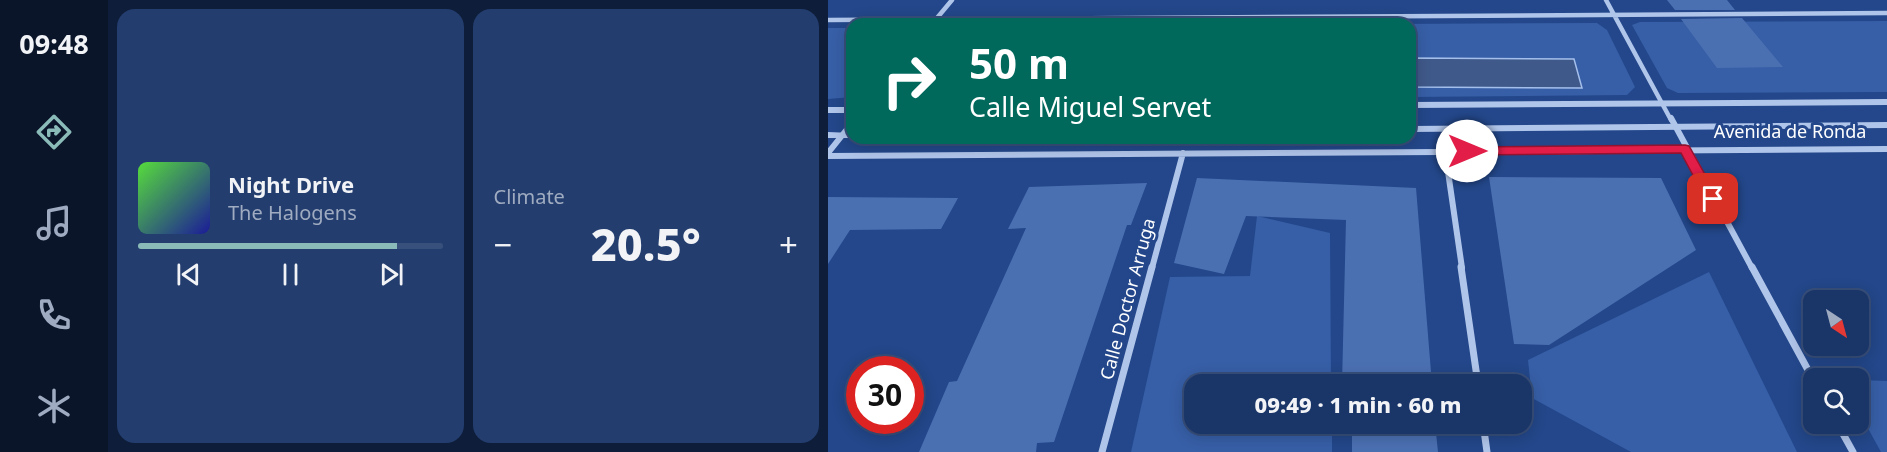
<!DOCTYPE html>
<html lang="en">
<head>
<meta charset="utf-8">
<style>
	body { margin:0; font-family:"Noto Sans",sans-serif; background:#233d6e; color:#f1f3f6; height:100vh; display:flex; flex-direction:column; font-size:22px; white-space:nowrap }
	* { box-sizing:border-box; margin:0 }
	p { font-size:20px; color:#9fabc0 }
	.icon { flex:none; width:33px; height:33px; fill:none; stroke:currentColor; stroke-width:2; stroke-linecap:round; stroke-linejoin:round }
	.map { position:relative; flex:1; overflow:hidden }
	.drawer { display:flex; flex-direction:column; gap:9px; padding:9px; background:#0e1d39; width:720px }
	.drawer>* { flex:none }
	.top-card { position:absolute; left:18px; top:18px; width:570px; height:126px; border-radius:18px; box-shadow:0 3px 15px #0003,0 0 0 2px #38507c; background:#00695c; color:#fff; overflow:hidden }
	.needle { width:39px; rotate:144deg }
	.buttons { position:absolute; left:975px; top:290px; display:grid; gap:12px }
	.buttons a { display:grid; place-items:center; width:66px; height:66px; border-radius:12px; background:#1a3568; box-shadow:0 3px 15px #0003,0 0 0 2px #38507c; font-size:30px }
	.speed { position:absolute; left:18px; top:356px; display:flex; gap:12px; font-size:30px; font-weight:700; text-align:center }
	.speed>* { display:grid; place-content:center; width:78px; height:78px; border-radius:50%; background:#1a3568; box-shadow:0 3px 15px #0003,0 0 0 2px #38507c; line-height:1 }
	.speed .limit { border:9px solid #d22; background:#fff; color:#111 }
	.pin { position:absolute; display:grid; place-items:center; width:51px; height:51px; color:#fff; margin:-26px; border-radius:12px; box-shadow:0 3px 9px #0006 }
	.me { position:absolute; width:66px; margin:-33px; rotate:90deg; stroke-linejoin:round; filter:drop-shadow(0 0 4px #0008) }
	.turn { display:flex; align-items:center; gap:21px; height:126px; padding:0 24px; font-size:27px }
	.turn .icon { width:78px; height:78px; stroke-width:2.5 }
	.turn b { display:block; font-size:42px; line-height:51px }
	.big { font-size:45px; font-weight:800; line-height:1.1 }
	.drawer .widget { flex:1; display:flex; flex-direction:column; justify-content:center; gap:9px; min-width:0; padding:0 21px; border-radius:18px; background:#233d6e }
	.song { display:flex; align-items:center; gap:18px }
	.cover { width:72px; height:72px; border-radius:9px; background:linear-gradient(135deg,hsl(110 70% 55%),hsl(240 70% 35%)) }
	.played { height:6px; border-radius:3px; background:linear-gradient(90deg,#8bbbb9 85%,#38507c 85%) }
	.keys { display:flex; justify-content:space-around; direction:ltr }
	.heat { display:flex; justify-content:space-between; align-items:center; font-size:33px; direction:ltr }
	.drawer .tiles { flex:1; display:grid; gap:9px; grid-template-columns:repeat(2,1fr) }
	.trip { position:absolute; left:356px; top:374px; width:348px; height:60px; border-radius:18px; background:#1a3568; box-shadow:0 3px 15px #0003,0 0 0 2px #38507c; font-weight:800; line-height:60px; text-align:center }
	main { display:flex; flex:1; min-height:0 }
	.dock { display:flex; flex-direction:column; width:108px; justify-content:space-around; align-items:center; background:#0a152a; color:#9fabc0 }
	.dock .icon { width:42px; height:42px }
	.dock .current { color:#8bbbb9 }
	.dock b { font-size:27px; color:#f1f3f6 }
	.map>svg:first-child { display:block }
	.green { fill:#375fa7 }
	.water { fill:#3f598a; stroke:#a4bfeb; stroke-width:1.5 }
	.building { fill:#4b70b2 }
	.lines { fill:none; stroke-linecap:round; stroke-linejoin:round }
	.minor-far2 { stroke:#b0c5ea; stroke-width:4.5 }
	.minor-far1 { stroke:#b0c5ea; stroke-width:6 }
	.minor { stroke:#b0c5ea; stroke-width:7 }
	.tertiary { fill:#b0c5ea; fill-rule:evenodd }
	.route { fill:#e11d48; stroke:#92132f; stroke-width:1.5 }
	.labels { text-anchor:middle; stroke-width:6; stroke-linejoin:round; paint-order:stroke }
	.street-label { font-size:18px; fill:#fff; stroke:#23478a }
</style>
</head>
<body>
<main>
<nav class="dock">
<b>09:48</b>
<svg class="icon current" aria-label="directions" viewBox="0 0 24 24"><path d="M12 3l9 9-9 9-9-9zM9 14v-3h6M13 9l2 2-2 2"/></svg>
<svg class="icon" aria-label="music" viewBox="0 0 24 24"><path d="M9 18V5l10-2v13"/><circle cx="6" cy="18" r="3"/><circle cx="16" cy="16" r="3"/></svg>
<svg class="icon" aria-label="phone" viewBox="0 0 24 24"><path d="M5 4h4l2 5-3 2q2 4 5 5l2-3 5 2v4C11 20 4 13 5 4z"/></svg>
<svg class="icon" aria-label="climate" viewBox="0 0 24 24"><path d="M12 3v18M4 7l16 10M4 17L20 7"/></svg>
</nav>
<section class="drawer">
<div class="tiles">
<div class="widget">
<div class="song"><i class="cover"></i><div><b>Night Drive</b><p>The Halogens</p></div></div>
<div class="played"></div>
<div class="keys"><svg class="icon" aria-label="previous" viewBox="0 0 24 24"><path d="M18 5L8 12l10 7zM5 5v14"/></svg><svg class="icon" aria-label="pause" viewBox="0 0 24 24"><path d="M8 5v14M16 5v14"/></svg><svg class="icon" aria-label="next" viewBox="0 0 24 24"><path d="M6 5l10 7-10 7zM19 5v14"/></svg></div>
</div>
<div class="widget"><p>Climate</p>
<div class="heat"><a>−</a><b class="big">20.5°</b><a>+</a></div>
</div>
</div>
</section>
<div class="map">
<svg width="1059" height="452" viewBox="0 0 1059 452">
	<rect width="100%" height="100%" fill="#23478a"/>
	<path class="green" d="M1059,21V92L850,93L839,88L804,25L812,22Z
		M769,23L779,30L807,87L799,95L582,97V24H563Z
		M0,28H24V97L0,99Z
		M429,216L502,233L503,384H366V423H504V452H303L342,277L422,276Z
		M881,272L969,452H803L704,398L700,360Z
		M1030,380L1059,381V452H1053L1031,412Z"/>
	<path class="water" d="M582,58L746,59L754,88L582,87Z"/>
	<path class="building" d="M839,0H899L907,10H847Z
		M914,18L955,67L889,68L853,19Z
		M661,177L833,178L868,250L721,345L686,344Z
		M369,178L588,188L604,384H514L518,220L418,216L396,274L346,263Z
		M319,183L303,225H299L226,442L209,443L208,452H91L121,382L129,381L198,228L180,229L201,187Z
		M0,197L130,198L113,229L22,230L0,264Z
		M513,423H607L610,452H524V434L513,435Z"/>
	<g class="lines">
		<path class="minor-far2" d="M778,0L843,120
			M0,20L1059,13
			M104,24L124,0"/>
		<path class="minor-far1" d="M843,118L924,268
			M617,151L634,268
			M0,153L24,123
			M0,156L1059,149
			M324,268L355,153"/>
		<path class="minor" d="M633,267L650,384
			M924,267L986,381
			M655,423L659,452
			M1009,423L1025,452
			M274,452L324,267"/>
		<path class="tertiary" d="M1059,99V105L582,108V102Z
			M0,107H24V113H0Z
			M1059,122V128L582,132V126Z
			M0,132L24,133V138H27H0Z"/>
	</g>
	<path class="route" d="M857,145L861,146L889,196V203H880L853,153L639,155L633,151L639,147Z"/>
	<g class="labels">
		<g class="street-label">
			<text x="962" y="138">Avenida de Ronda</text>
			<text transform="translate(300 299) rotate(-75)" y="6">Calle Doctor Arruga</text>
		</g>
	</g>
</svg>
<div class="buttons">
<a><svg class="needle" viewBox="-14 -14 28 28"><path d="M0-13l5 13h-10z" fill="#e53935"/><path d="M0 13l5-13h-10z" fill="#9fabc0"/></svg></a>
<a><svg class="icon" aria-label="search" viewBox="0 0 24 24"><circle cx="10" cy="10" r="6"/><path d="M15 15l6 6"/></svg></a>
</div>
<div class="speed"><div class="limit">30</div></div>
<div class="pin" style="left:885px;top:199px;background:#d93025"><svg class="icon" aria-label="arrive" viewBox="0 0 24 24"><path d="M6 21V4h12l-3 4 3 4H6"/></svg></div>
<svg class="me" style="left:639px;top:151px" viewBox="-20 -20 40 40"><circle r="19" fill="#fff"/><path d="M0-13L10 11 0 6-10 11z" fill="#e11d48"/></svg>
<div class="trip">09:49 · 1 min · 60 m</div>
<div class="top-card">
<div class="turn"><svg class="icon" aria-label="right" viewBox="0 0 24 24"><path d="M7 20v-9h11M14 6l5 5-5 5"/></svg><div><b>50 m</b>Calle Miguel Servet</div></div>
</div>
</div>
</main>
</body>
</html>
